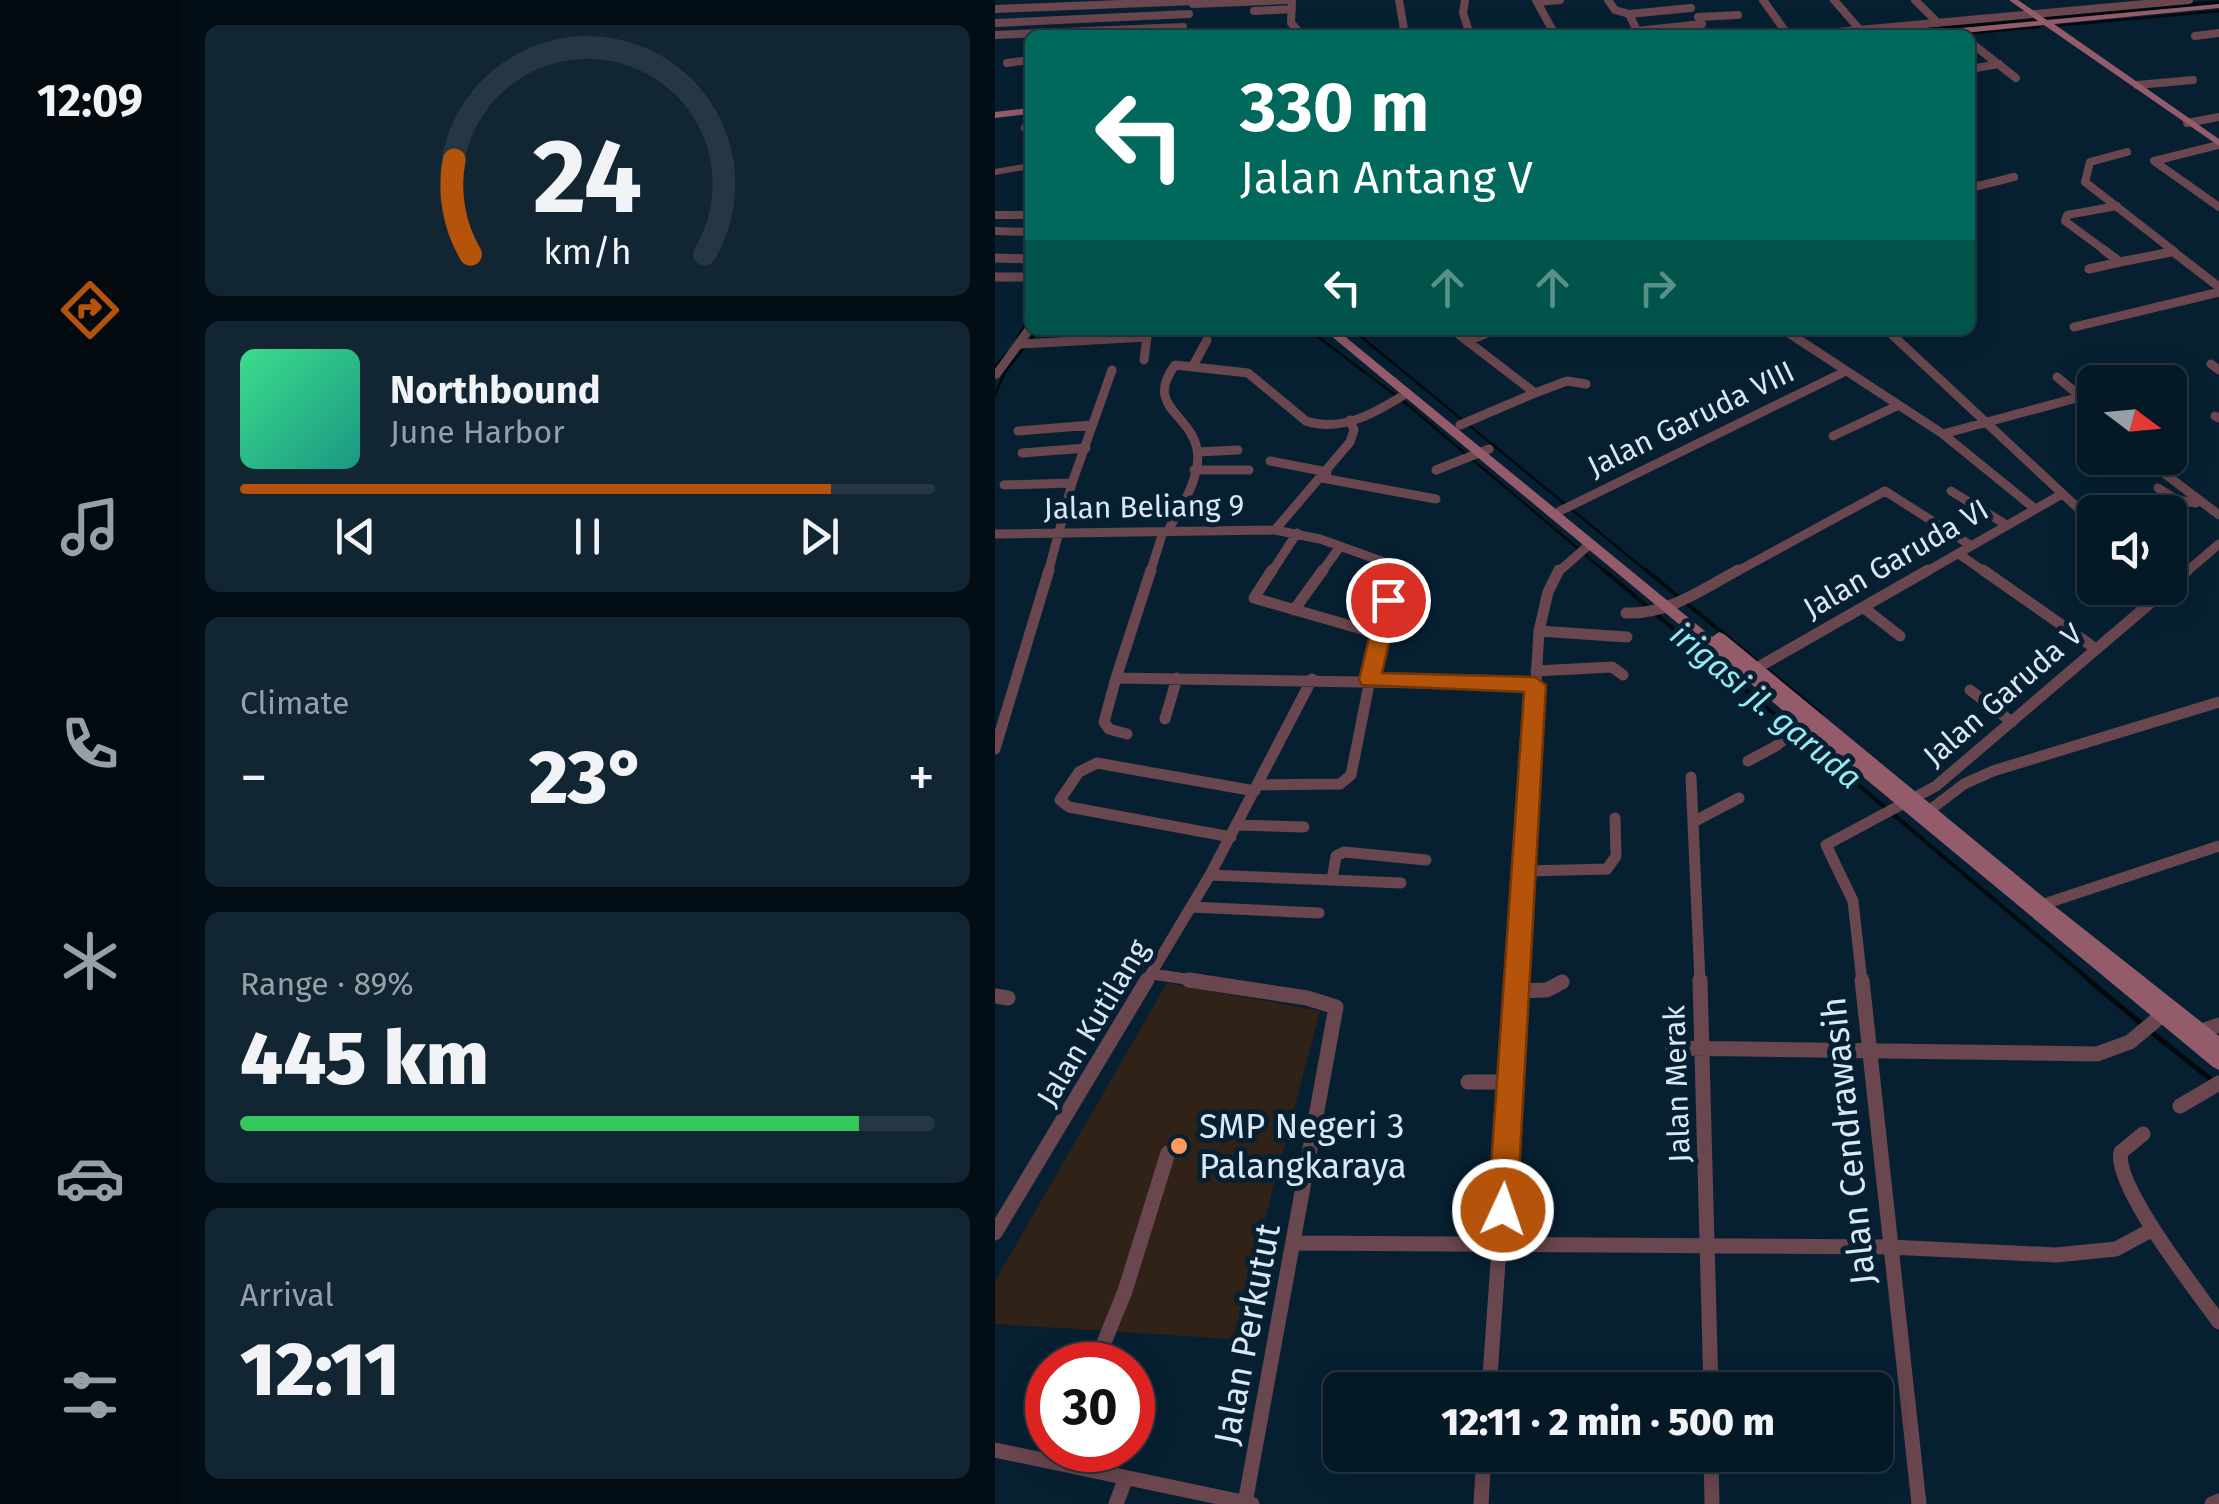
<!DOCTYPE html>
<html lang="en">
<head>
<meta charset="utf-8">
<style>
	body { margin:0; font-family:"Fira Sans",sans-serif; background:#122532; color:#f1f3f6; height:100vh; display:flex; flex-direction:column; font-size:38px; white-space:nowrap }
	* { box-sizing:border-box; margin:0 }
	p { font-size:32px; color:#97a0a7 }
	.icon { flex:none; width:55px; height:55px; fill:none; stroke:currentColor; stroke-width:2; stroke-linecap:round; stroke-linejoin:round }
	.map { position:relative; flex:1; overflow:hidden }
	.side { display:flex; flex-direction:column; gap:25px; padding:25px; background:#020d15; width:815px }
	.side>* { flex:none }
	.banner { position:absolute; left:30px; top:30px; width:950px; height:305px; border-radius:15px; box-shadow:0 5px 25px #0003,0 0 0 2px #253743; background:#00695c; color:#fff; overflow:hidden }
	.needle { width:65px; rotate:106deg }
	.tools { position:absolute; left:1082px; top:365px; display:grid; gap:20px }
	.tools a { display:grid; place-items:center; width:110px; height:110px; border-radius:15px; background:#041826; box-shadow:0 5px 25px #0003,0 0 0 2px #253743; font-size:50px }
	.speed { position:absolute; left:30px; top:1342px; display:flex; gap:20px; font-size:50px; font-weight:700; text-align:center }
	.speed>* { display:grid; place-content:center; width:130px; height:130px; border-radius:50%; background:#041826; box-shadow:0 5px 25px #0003,0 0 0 2px #253743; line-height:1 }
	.speed .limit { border:15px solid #d22; background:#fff; color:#111 }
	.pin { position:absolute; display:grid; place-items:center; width:85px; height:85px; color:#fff; margin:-42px; border:5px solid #fff; border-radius:50%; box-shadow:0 2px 10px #0007 }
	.me { position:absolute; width:110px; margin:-55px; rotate:3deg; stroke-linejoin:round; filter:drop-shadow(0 0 8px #0008) }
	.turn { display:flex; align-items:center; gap:35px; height:210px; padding:0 50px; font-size:45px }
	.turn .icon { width:130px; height:130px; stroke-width:2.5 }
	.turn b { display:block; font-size:70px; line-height:85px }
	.lanes { display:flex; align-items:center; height:95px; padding:0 50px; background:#0003; justify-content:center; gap:50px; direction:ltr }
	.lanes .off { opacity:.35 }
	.big { font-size:75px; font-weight:800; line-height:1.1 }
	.side .tile { flex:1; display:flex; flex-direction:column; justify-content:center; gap:15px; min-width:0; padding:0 35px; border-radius:15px; background:#122532 }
	.side .dial { align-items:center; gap:0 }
	.dial svg { height:260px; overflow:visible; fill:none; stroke:#253743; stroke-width:7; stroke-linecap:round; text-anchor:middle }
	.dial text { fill:#f1f3f6; stroke:none }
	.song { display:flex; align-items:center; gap:30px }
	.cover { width:120px; height:120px; border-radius:15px; background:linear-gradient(135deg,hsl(150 70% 55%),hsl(170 70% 35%)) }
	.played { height:10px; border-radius:5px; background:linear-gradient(90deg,#b45309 85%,#253743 85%) }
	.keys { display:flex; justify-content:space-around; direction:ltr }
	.heat { display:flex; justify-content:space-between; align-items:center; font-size:55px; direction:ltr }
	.charge { height:15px; border-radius:8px; background:linear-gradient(90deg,#34c759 89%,#253743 0) }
	.trip { position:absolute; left:328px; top:1372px; width:570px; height:100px; border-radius:15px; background:#041826; box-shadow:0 5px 25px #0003,0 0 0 2px #253743; font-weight:800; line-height:100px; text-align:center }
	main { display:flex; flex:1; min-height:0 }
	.tab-bar { display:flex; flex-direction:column; width:180px; justify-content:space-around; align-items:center; background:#020a0f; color:#97a0a7 }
	.tab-bar .icon { width:70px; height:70px }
	.tab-bar .on { color:#b45309 }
	.tab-bar b { font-size:45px; color:#f1f3f6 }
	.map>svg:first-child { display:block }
	.education { fill:#302216 }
	.water { fill:#000a0d }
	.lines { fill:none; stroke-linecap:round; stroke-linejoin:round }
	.stream-far2 { stroke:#000a0d; stroke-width:2.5 }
	.stream-far1 { stroke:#000a0d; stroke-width:4 }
	.stream { stroke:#000a0d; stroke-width:5 }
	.minor-far3 { stroke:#6a464e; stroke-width:8 }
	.minor-far2 { stroke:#6a464e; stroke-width:9 }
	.minor-far1 { stroke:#6a464e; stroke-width:11 }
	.minor { stroke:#6a464e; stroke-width:15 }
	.tertiary { fill:#6a464e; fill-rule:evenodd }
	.secondary { fill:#945b6a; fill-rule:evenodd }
	.route { fill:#b45309; stroke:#753606; stroke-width:2.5 }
	.poi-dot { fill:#fe9b59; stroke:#062032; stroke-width:4 }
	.labels { text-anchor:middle; stroke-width:10; stroke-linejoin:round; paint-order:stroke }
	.street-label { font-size:30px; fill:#d9e8f4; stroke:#062032 }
	.water-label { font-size:32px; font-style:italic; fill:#94e9f3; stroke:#062032 }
	.near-poi-label { font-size:35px; fill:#d9e8f4; stroke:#062032; text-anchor:start }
	.near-street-label { font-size:35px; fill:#d9e8f4; stroke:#062032 }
</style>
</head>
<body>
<main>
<nav class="tab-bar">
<b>12:09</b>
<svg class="icon on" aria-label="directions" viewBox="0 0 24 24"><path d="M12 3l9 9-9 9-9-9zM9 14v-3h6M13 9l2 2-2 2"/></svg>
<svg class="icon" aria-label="music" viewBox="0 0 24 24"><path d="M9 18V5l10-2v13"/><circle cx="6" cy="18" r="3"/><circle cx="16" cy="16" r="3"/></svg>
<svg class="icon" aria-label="phone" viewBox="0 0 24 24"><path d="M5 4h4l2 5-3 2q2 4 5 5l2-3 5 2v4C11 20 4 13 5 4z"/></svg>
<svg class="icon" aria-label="climate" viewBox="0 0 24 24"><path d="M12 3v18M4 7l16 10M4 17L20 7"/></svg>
<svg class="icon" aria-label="car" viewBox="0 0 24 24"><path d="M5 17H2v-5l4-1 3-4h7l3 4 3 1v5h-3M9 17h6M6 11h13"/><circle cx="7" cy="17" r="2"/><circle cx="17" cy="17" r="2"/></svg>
<svg class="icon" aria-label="filters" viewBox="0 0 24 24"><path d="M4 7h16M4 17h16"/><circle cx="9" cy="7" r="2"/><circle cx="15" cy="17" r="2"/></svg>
</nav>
<section class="side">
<div class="tile dial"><svg viewBox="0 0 100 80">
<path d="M14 69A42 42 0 1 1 86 69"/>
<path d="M14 69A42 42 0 0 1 9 40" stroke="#b45309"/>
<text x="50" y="56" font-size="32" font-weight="700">24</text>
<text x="50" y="72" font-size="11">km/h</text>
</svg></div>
<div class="tile">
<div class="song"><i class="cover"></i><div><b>Northbound</b><p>June Harbor</p></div></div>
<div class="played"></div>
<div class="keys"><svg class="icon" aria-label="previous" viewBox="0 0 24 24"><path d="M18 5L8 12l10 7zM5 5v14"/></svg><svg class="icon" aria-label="pause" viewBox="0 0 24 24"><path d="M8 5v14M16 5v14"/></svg><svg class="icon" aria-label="next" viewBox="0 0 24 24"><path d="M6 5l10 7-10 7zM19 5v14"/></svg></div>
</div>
<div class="tile"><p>Climate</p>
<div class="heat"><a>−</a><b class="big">23°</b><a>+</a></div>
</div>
<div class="tile"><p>Range · 89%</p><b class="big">445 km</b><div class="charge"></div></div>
<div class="tile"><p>Arrival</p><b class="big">12:11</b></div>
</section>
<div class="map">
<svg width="1224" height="1504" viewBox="0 0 1224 1504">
	<rect width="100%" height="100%" fill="#062032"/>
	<path class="education" d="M172,983L325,1011L238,1339L0,1324V1281Z"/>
	<path class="water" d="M1224,0V4L895,35H830Z"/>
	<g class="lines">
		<path class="stream-far2" d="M1059,26L1224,11
			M958,35L1044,27
			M314,330L408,401L612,573
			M358,330L654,573
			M22,338L35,317
			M0,367L11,354
			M0,395L10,372L43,330"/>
		<path class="stream-far1" d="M609,570L655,609
			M651,570L826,714
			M662,615L1097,982"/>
		<path class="stream" d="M1094,980L1148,1025
			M1155,1031L1218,1081"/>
		<path class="minor-far3" d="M297,0L296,23L307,35
			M404,0L410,35
			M470,0L468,13L475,35
			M541,0L560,35
			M613,0L620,10L634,14
			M768,0L793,35
			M839,0L865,30
			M920,0L943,23
			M542,2L565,0
			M198,4L292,0
			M0,9L200,1
			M259,11L297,9
			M703,17L743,15
			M0,23L194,14
			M642,31L707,24
			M0,35L188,27
			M644,35L634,14L696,8
			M809,35L1194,0
			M1200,36L1224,33
			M975,42L1021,78
			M12,63L35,60
			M975,69L1004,64
			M1142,85L1198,80
			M1192,123L1224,117
			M30,128L35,117
			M1224,145L1159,161L1224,207
			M1132,152L1095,162L1090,182L1180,252
			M975,188L1019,177
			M0,215H35
			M0,231L35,232
			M1112,252L1070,221L1072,215L1122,206"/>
		<path class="minor-far2" d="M1109,250L1125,262L1176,252
			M1176,250L1224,287
			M0,258L35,259
			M1094,269L1125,262
			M0,277H35
			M1079,327L1224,292
			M458,330L540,393L465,425
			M789,330L948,434L1039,508
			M892,330L1100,524
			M352,333L357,330
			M472,341L500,330
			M26,344L152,337L149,360
			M199,364L212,340
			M1216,364L1224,370
			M1062,377L1085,396
			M540,393L572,381L591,384
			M1220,416L1224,418
			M23,431L97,425
			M948,434L1100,393
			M838,436L902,406
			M1175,443L1180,444
			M203,452L243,450
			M27,453L91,448
			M1149,458L1224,515
			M275,461L332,472
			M199,470H254
			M441,470L494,449
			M327,478L441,499
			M9,485L77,483
			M1163,488L1182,500L1201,503
			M956,491L1010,524
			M565,511L849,372
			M280,530L325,539L403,567L401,573
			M172,532C185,509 207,477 202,449C195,413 149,407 180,365L253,373L311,421C347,433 382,412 412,393
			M0,534L280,530L355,442L359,430L355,420
			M964,554L991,573
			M53,573L77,483L117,370
			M155,573L168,532
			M276,573L302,533
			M326,573L344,548
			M562,573L595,544
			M739,573L890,491L975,545
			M929,573L1067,494
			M1190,573L1224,544"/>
		<path class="minor-far1" d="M277,570L259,598L384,634
			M988,570L1101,649
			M1175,586L1193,570
			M869,608L905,636
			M299,610L328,570
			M631,613C672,615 708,589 743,570
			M544,631L632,637
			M541,671L617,667L628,675
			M753,673L933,570
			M121,678L156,570
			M975,690L1017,722
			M170,719L182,678
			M132,734L114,729L109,722L121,678L540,685
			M0,749L54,570
			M753,761L781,746L809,722
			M696,777L705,982
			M263,785L345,784L356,775L384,634L402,570
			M927,816L969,784L998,771L1224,702
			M698,822L744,798
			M243,825L309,827
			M236,837L74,807L65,800L84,772L102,763L260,791
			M531,871L612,869L621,856L620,818
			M215,875L337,880L341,856L349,852L431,860
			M337,880L406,883
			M1046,905L1224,846
			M196,907L324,913
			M157,974L211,982
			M151,982L215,875L317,679
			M523,982L544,631L553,592L564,570
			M867,982L858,901L831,845L941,786L1173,588"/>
		<path class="minor" d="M194,980L312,998L341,1007L250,1503
			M705,980L716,1390
			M867,980L924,1504
			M520,991L552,990L567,982
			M0,996L13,998
			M1200,1033L1224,1025
			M678,1048L1102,1054L1135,1042L1166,1016
			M473,1082H515
			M1185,1106L1224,1083
			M1148,1134L1126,1152C1118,1185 1202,1291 1224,1322
			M0,1233L152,980
			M301,1243L894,1247L1061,1255L1121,1249L1158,1229
			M100,1365L130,1291L173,1153
			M494,1390L523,980
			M0,1450L257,1504
			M716,1455L717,1504
			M121,1504L130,1480
			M486,1504L489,1455
			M1217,1504L1224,1501"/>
		<path class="tertiary" d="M35,163V169L0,175V169Z
			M35,325V330H39L4,378L0,379V369L31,326Z"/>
		<path class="secondary" d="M1014,0H1023L1052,20L1224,4V8L1059,24L1224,139V146L1049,25L949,35H918L922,32L1043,21Z
			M35,108V114L0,118V112Z
			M329,330H342L717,637L724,632L729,634L1052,900L1224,1036V1070L1218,1067Z"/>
	</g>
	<path class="route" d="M393,594L404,600L387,673L540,677L551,685L522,1210L518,1219L508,1223L497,1219L493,1210L529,692L367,685L364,680L383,600Z"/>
	<circle class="poi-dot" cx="184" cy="1146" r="10"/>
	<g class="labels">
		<g class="street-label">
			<text transform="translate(696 419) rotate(-26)" y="10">Jalan Garuda VIII</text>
			<text transform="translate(149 507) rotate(-1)" y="10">Jalan Beliang 9</text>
			<text transform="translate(901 559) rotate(-30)" y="10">Jalan Garuda VI</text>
			<text transform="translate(1008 695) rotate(-41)" y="10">Jalan Garuda V</text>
			<text transform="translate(98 1023) rotate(-59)" y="10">Jalan Kutilang</text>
			<text transform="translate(682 1084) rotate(-92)" y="10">Jalan Merak</text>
		</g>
		<g class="water-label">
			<text transform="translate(771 706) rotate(40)" y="11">irigasi jl. garuda</text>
		</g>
		<g class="near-poi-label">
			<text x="204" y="1138">SMP Negeri 3<tspan x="204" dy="40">Palangkaraya</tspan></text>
		</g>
		<g class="near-street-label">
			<text transform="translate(853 1141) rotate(-96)" y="12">Jalan Cendrawasih</text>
			<text transform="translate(252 1334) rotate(-79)" y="12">Jalan Perkutut</text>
		</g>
	</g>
</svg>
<div class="tools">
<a><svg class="needle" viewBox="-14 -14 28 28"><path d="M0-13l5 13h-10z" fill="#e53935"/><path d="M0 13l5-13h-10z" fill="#97a0a7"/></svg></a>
<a><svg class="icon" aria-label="sound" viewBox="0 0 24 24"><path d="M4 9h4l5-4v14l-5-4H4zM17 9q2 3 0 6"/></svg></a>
</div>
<div class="speed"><div class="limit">30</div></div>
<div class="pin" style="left:393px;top:600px;background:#d93025"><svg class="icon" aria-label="arrive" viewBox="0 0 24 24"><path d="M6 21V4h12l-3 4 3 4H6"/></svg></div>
<svg class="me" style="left:508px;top:1210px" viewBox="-20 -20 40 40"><circle r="17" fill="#b45309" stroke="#fff" stroke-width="3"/><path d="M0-11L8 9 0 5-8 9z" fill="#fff"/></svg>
<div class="trip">12:11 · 2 min · 500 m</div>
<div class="banner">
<div class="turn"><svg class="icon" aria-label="left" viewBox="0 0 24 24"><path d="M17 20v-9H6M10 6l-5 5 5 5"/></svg><div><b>330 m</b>Jalan Antang V</div></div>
<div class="lanes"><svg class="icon" aria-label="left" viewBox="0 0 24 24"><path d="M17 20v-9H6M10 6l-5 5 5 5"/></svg><svg class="icon off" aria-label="ahead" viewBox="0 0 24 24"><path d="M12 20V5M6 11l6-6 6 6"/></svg><svg class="icon off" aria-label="ahead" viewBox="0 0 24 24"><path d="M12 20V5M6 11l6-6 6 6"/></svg><svg class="icon off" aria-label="right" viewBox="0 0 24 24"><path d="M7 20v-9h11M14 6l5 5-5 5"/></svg></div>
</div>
</div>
</main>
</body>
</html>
